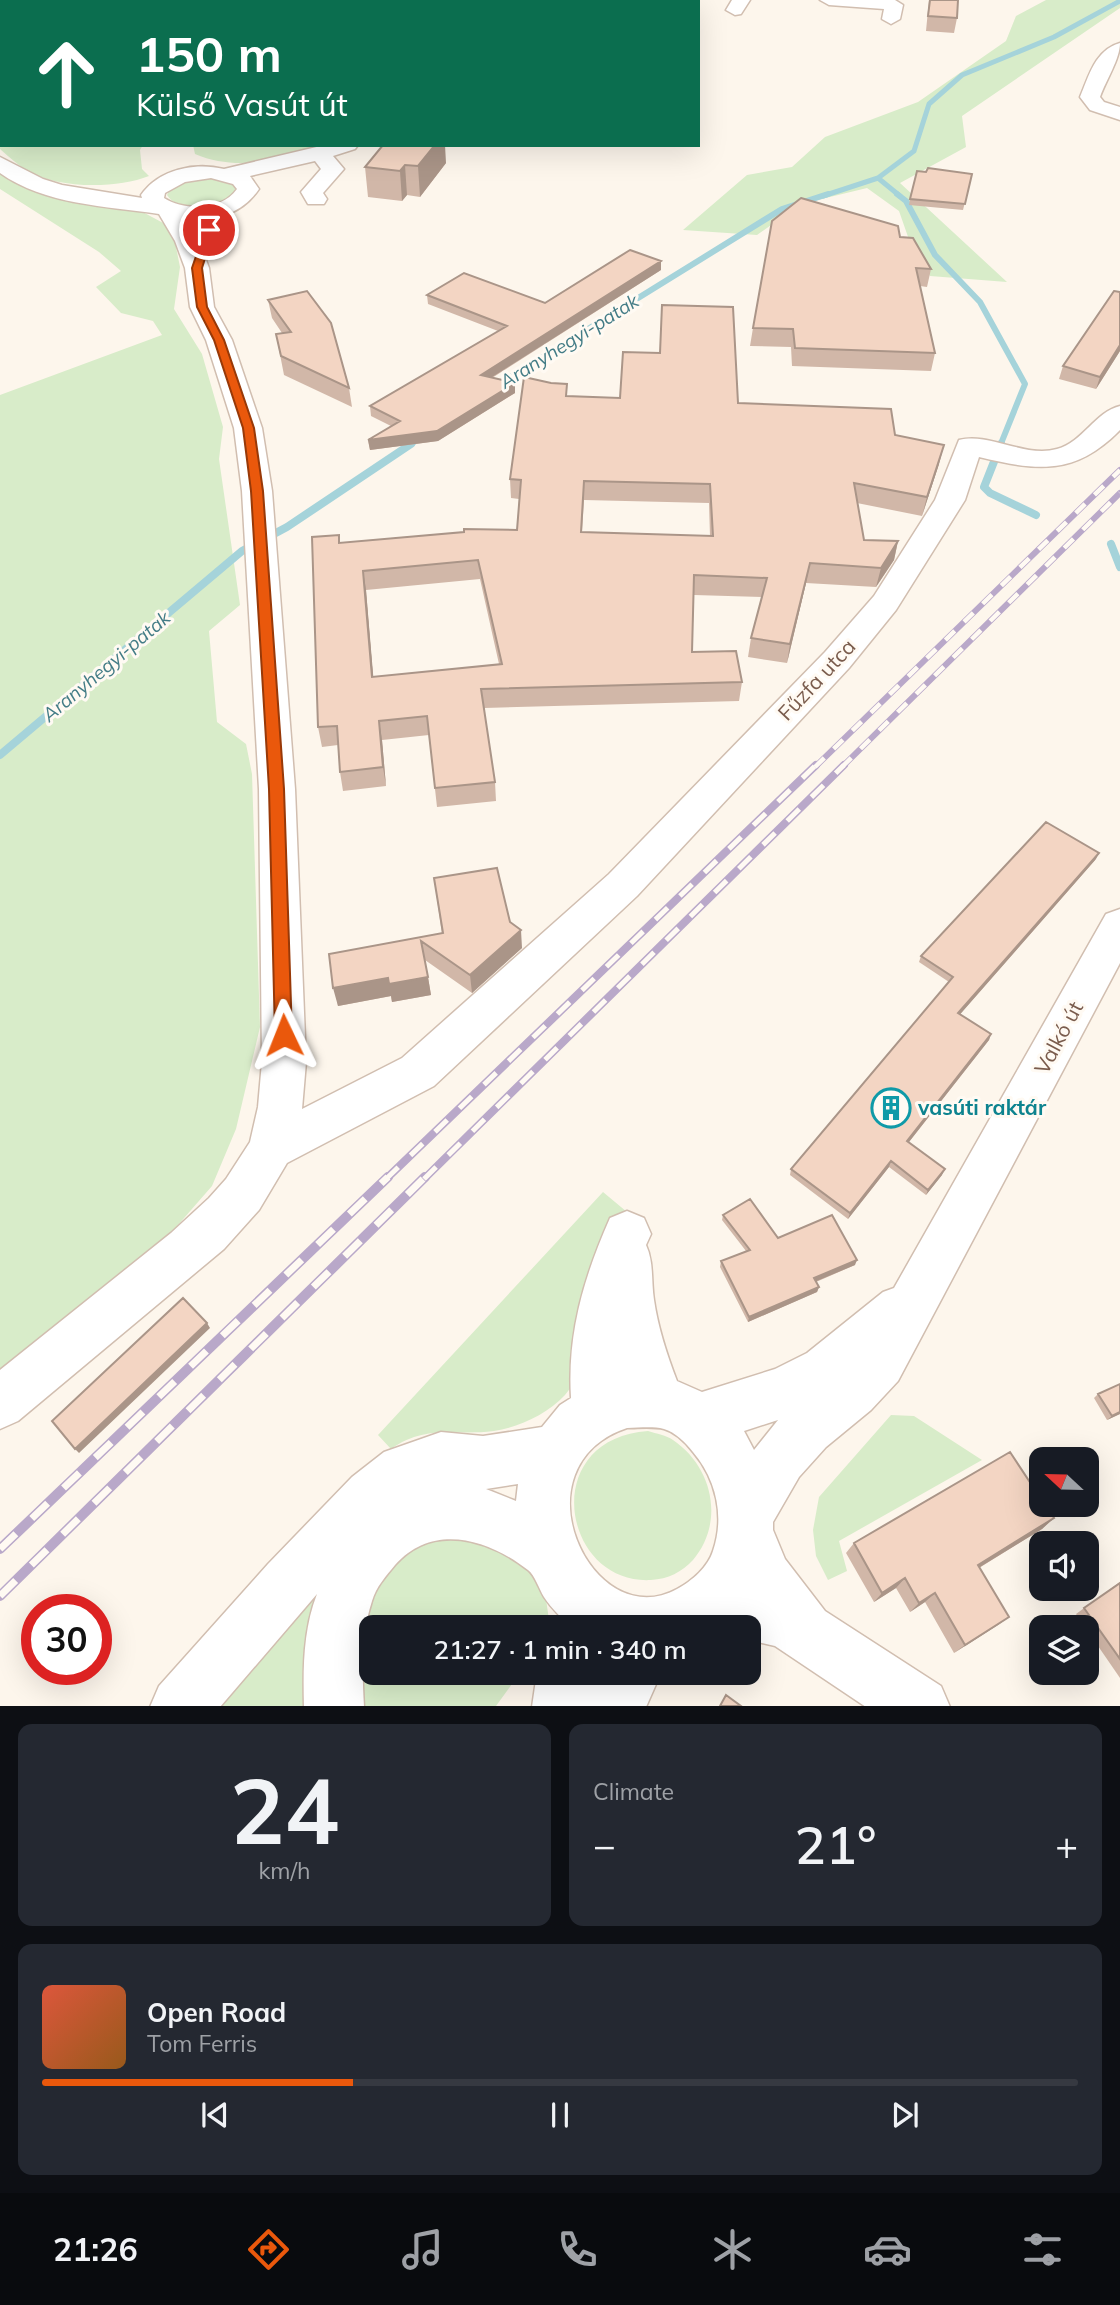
<!DOCTYPE html>
<html lang="en">
<head>
<meta charset="utf-8">
<style>
	body { margin:0; font-family:Mulish,sans-serif; background:#242831; color:#f1f3f6; height:100vh; display:flex; flex-direction:column; font-size:26px; white-space:nowrap }
	* { box-sizing:border-box; margin:0 }
	p { font-size:23px; color:#9ea1a6 }
	.icon { flex:none; width:38px; height:38px; fill:none; stroke:currentColor; stroke-width:2; stroke-linecap:round; stroke-linejoin:round }
	.map { position:relative; height:1706px; overflow:hidden }
	.panel { display:flex; flex-direction:column; gap:18px; padding:18px; background:#0d0f14; flex:1 }
	.panel>* { flex:none }
	.hud { position:absolute; left:0px; top:0px; width:700px; height:147px; box-shadow:0 7px 28px #0002; background:#0b6e4f; color:#fff; overflow:hidden }
	.needle { width:46px; rotate:292deg }
	.fabs { position:absolute; left:1029px; top:1447px; display:grid; gap:14px }
	.fabs a { display:grid; place-items:center; width:70px; height:70px; border-radius:14px; background:#171b24; box-shadow:0 7px 28px #0002; font-size:35px }
	.speed { position:absolute; left:21px; top:1594px; display:flex; gap:14px; font-size:35px; font-weight:700; text-align:center }
	.speed>* { display:grid; place-content:center; width:91px; height:91px; border-radius:50%; background:#171b24; box-shadow:0 7px 28px #0002; line-height:1 }
	.speed .limit { border:10px solid #d22; background:#fff; color:#111 }
	.pin { position:absolute; display:grid; place-items:center; width:60px; height:60px; color:#fff; margin:-30px; border:4px solid #fff; border-radius:50%; box-shadow:0 2px 7px #0007 }
	.me { position:absolute; width:77px; margin:-38px; rotate:358deg; stroke-linejoin:round; filter:drop-shadow(0 0 5px #0008) }
	.turn { display:flex; align-items:center; gap:24px; height:147px; padding:0 21px; font-size:32px }
	.turn .icon { width:91px; height:91px; stroke-width:2.5 }
	.turn b { display:block; font-size:49px; line-height:60px }
	.big { font-size:52px; font-weight:600; line-height:1.1 }
	.panel .widget { flex:1; display:flex; flex-direction:column; justify-content:center; gap:10px; min-width:0; padding:0 24px; border-radius:14px; background:#242831 }
	.panel .dial { align-items:center; gap:0 }
	.dial b { font-size:91px; line-height:1 }
	.song { display:flex; align-items:center; gap:21px }
	.cover { width:84px; height:84px; border-radius:10px; background:linear-gradient(135deg,hsl(10 70% 55%),hsl(30 70% 35%)) }
	.played { height:7px; border-radius:4px; background:linear-gradient(90deg,#ea580c 30%,#363941 30%) }
	.keys { display:flex; justify-content:space-around; direction:ltr }
	.heat { display:flex; justify-content:space-between; align-items:center; font-size:38px; direction:ltr }
	.panel .tiles { flex:1; display:grid; gap:18px; grid-template-columns:1fr 1fr }
	.widget:last-child { grid-column:span 2 }
	.trip { position:absolute; left:359px; top:1615px; width:402px; height:70px; border-radius:14px; background:#171b24; box-shadow:0 7px 28px #0002; font-weight:600; line-height:70px; text-align:center }
	.tab-bar { display:flex; height:112px; justify-content:space-around; align-items:center; background:#090b0e; color:#9ea1a6 }
	.tab-bar .icon { width:49px; height:49px }
	.tab-bar .current { color:#ea580c }
	.tab-bar b { font-size:32px; color:#f1f3f6 }
	.map>svg:first-child { display:block }
	.green { fill:#d8ecc9 }
	.lines { fill:none; stroke-linecap:round; stroke-linejoin:round }
	.stream-far2 { stroke:#a5d3da; stroke-width:5 }
	.stream-far1 { stroke:#a5d3da; stroke-width:6 }
	.stream { stroke:#a5d3da; stroke-width:8 }
	.minor-casing { stroke:#d1beb0; stroke-width:3 }
	.minor { fill:#fff; fill-rule:evenodd }
	.rail-far2-casing { stroke:#b9a8c9; stroke-width:6 }
	.rail-far1-casing { stroke:#b9a8c9; stroke-width:8 }
	.rail-casing { stroke:#b9a8c9; stroke-width:10 }
	.rail-far2 { stroke:#fffaf3; stroke-width:4.5; stroke-dasharray:13; stroke-linecap:butt }
	.rail-far1 { stroke:#fffaf3; stroke-width:5; stroke-dasharray:17; stroke-linecap:butt }
	.rail { stroke:#fffaf3; stroke-width:7; stroke-dasharray:22; stroke-linecap:butt }
	.wall { fill:#d1b7a8; fill-rule:evenodd }
	.shaded-wall { fill:#aa9588 }
	.building { fill:#f3d5c3; stroke:#aa9588; stroke-width:2; fill-rule:evenodd }
	.route { fill:#ea580c; stroke:#983908; stroke-width:2 }
	.labels { text-anchor:middle; stroke-width:6; stroke-linejoin:round; paint-order:stroke }
	.far-water-label { font-size:19px; font-style:italic; fill:#437c86; stroke:#fffaf3 }
	.street-label { font-size:21px; fill:#7a5c4d; stroke:#fffaf3 }
	.culture-label { font-size:21px; font-weight:bold; fill:#0d838f; stroke:#fffaf3; text-anchor:start }
</style>
</head>
<body>
<div class="map">
<svg width="1120" height="1707" viewBox="0 0 1120 1707">
	<rect width="100%" height="100%" fill="#fdf6ec"/>
	<path class="green" d="M0,0H361L2,2V45Z
		M1046,0H1120V8L962,116L966,147L900,183L1007,282L930,276L914,254L899,211L867,188L801,204L757,235L683,230L747,175L792,167L825,137L918,102L1006,41L1016,16Z
		M2,52V145H143L140,150L142,169L149,176C116,189 57,189 26,170C17,164 8,156 0,149Z
		M193,145H323C280,160 238,172 195,154Z
		M0,172L38,193L70,201L139,210L165,224L174,237L180,267L174,309L202,354L223,427L219,459L240,605L209,631L217,722L246,744L252,774L260,1027L236,1129L212,1186L164,1241L0,1373V395L162,335L153,321L121,313L96,287L121,271L99,252L0,189Z
		M203,176L233,181L238,190C227,210 179,215 167,195L173,185Z
		M603,1192L627,1212C616,1248 605,1284 594,1320C587,1344 582,1376 565,1395C547,1414 520,1427 494,1431C455,1436 426,1424 391,1449L378,1435Z
		M891,1415L914,1416L982,1460L839,1541L847,1571L828,1580L816,1556L813,1530L819,1497Z
		M648,1431C657,1434 666,1435 673,1440C713,1467 725,1522 693,1560C682,1572 668,1579 651,1580C562,1585 537,1439 648,1431Z
		M485,1532L537,1573L546,1599L550,1627L371,1628V1673H520L496,1706L351,1707L368,1594L409,1544Z
		M348,1535L309,1706L203,1707Z"/>
	<g class="lines">
		<path class="stream-far2" d="M878,178L900,196
			M823,196L878,178L914,151L929,104L962,75L1054,37L1120,1"/>
		<path class="stream-far1" d="M897,194L906,201L935,255L980,302L1025,384L1000,446
			M496,386L782,209L828,194
			M408,446L420,438"/>
		<path class="stream" d="M1001,444L984,487L990,493L1036,515
			M1111,544L1120,567
			M0,755L242,551L287,527L411,444"/>
		<g class="minor-casing">
			<path id="minor" d="M385,0H404L384,2Z
				M646,0H666L645,2Z
				M732,0H750L741,14L735,15L726,10Z
				M820,0H895L903,5L900,19L891,24L882,19L884,9L829,5Z
				M1120,43C1120,59 1106,80 1100,97L1104,102L1120,107V120L1090,110L1080,97C1089,76 1095,50 1120,43Z
				M325,145H358L355,149L333,156L344,169L323,193L327,199L324,204H308L301,192L321,169L315,161L250,176L259,189C242,214 215,222 185,219L199,241L209,268L214,307L232,340L262,428L272,491L295,789L306,1062L302,1109L402,1058L609,874L825,652L874,596L935,500L959,440C990,432 1024,458 1057,449C1083,442 1095,412 1120,406V430C1075,476 1038,471 979,457L965,500L896,610L849,668L637,896L434,1086L287,1163L259,1210L224,1249L18,1421L0,1429V1370L171,1233L209,1198L226,1179L250,1142L258,1107L262,1062L259,789L242,491L234,428L206,340L190,307L185,268L175,241L159,214C106,206 45,205 0,173V157L43,179L62,185L142,198L141,195C159,169 195,162 224,169ZM211,178L233,184L237,189C222,211 184,211 164,198L165,193L185,182Z
				M1120,909V963L898,1381L871,1410L826,1447L799,1477L773,1522V1530L785,1559L825,1611L941,1686L950,1707H866L775,1646L749,1640V1628H574C562,1619 552,1609 544,1597C539,1589 535,1575 528,1570C488,1539 433,1522 395,1565C386,1576 376,1587 372,1601C361,1634 362,1672 364,1707H304C303,1669 303,1630 317,1594L220,1707H150L159,1686L268,1564L352,1477L384,1452L441,1432L483,1436L542,1427L560,1405L571,1398C567,1333 584,1277 610,1218L627,1211L644,1218L651,1234L646,1245C654,1262 651,1281 654,1300C658,1328 667,1355 677,1381L702,1392L775,1369L807,1353L883,1292L894,1288L1106,914ZM778,1420L754,1450L744,1431ZM627,1428C639,1428 652,1426 664,1429C675,1432 686,1443 693,1452C716,1479 725,1516 713,1551C708,1567 692,1581 677,1589C591,1636 513,1466 627,1428ZM518,1484L516,1501L486,1489Z
				M537,1673H595L594,1683L600,1673H661L646,1707H532Z"/>
		</g>
		<use href="#minor" class="minor"/>
		<g class="rail-far2-casing">
			<path id="rail-far2" d="M815,767L1120,470
				M842,767L1120,493"/>
		</g>
		<g class="rail-far1-casing">
			<path id="rail-far1" d="M386,1179L816,765
				M424,1179L844,765"/>
		</g>
		<g class="rail-casing">
			<path id="rail" d="M0,1549L388,1177
				M0,1596L425,1177"/>
		</g>
		<use href="#rail-far2" class="rail-far2"/>
		<use href="#rail-far1" class="rail-far1"/>
		<use href="#rail" class="rail"/>
	</g>
	<path class="wall" d="M929,0H958L957,18L954,33L926,31Z
		M446,163L420,197L407,195L402,201L368,197L365,167Z
		M926,172L972,174L963,210L909,205L910,199Z
		M900,237L931,269L927,287L920,286L935,353L931,371L792,366L791,347L750,346L753,328Z
		M661,270L492,378L515,383V393L438,441L370,450L368,440L391,426L371,416L370,406L498,331L428,304L427,295L545,303Z
		M268,300L349,388L352,407L284,375L276,334L282,333L272,318Z
		M1120,351L1096,389L1059,379L1063,366Z
		M551,383L567,384V396L738,403L895,435L939,464L922,516L857,503L864,540L898,541L894,560L876,587L806,583L787,663L748,657L751,638L762,597L694,595L692,652L742,682L739,701L484,708L495,782L496,801L437,807L429,735L382,740L386,786L343,791L340,772L338,745L322,747L318,727L339,535L340,543L517,530L519,499L511,498L510,479ZM584,500L709,503L710,536L582,532ZM480,579L499,664L373,677L366,590Z
		M1096,859L960,1014L991,1034L989,1040L909,1142L942,1175L926,1195L889,1167L848,1219L790,1175L791,1169L949,982L919,962L921,956Z
		M434,878L510,922L522,948L472,993L425,960L431,995L392,1002L391,996L338,1006L329,954L442,934Z
		M723,1215L778,1238L855,1265L816,1282L819,1287L817,1292L748,1322L720,1267L721,1261L746,1251L722,1220Z
		M1120,1384V1414L1107,1420L1094,1398L1098,1394Z
		M1054,1518L1042,1529L979,1568L1009,1617L954,1653L925,1602L910,1612L896,1588L874,1602L846,1553L854,1543Z
		M1120,1582V1678L1087,1630V1628H1085L1076,1614Z"/>
	<path class="shaded-wall" d="M435,145H445L446,163L420,197L418,166Z
		M405,165L407,195L402,201L400,171Z
		M661,261V270L481,384V375Z
		M1120,345V351L1096,389L1100,377Z
		M515,383V393L438,441L370,450L368,440Z
		M944,445L939,464L922,516L927,497Z
		M898,541L894,560L876,587L881,568Z
		M810,563L806,583L787,663L790,644Z
		M363,571L366,590L375,697L372,677Z
		M379,721L382,740L386,786L383,767Z
		M1099,853L1096,859L956,1019L958,1013Z
		M521,930L522,948L472,993L470,975Z
		M428,977L431,995L392,1002L391,996L338,1006L333,988L388,978Z
		M991,1034L989,1040L905,1147L907,1141Z
		M891,1161L889,1167L848,1219L850,1213Z
		M945,1169L942,1175L926,1195L928,1190Z
		M857,1260L855,1265L812,1283L814,1278Z
		M819,1287L817,1292L748,1322L749,1317Z
		M207,1323L210,1328L79,1453L75,1449Z
		M1120,1412V1414L1107,1420L1112,1416Z
		M1054,1518L1042,1529L967,1575L978,1565Z
		M905,1578L896,1588L874,1602L882,1593Z
		M935,1593L925,1602L910,1612L919,1603Z
		M1009,1617L998,1625L954,1653L965,1645Z"/>
	<path class="building" d="M930,0H958L957,18L928,16Z
		M383,145H435L418,166L405,165L400,171L365,167Z
		M928,168L972,174L965,204L910,199L917,171L926,172Z
		M801,198L898,226L900,237L913,238L931,269L916,268L935,353L795,348L793,329L753,328L772,221Z
		M630,250L661,261L481,375L515,383L437,431L368,440L400,421L370,406L507,326L427,295L464,273L545,303Z
		M307,291L331,323L349,388L281,356L276,334L291,332L268,300Z
		M1114,291L1120,292V345L1100,377L1063,366Z
		M662,305L733,307L738,403L891,409L895,435L944,445L927,497L854,483L864,540L898,541L881,568L810,563L790,644L751,638L767,578L694,575L692,652L736,651L742,682L481,689L495,782L435,788L427,716L379,721L383,767L340,772L337,726L318,727L312,537L339,535V543L464,532V529L517,530L521,480L510,479L524,377L551,383L567,384L566,396L620,398L623,352L660,353ZM584,481L710,484L713,536L581,532ZM478,560L502,664L372,677L363,571Z
		M1046,822L1099,853L958,1013L991,1034L907,1141L945,1169L928,1190L891,1161L850,1213L791,1169L953,977L921,956Z
		M497,868L510,922L521,930L470,975L421,941L428,977L389,984L388,978L333,988L329,954L443,933L434,878Z
		M750,1199L778,1238L832,1215L857,1260L814,1278L819,1287L749,1317L721,1261L750,1250L723,1215Z
		M183,1298L207,1323L75,1449L52,1421Z
		M1120,1384V1412L1112,1416L1098,1394Z
		M1010,1452L1041,1499V1505H1045L1054,1518L978,1565L1009,1617L965,1645L935,1593L919,1603L905,1578L882,1593L854,1543Z
		M1120,1583V1659L1084,1608Z
		M726,1695L741,1706H720Z"/>
	<path class="route" d="M209,227L214,230L202,268L207,307L224,340L254,428L263,491L284,789L292,1035L290,1040L284,1042L277,1040L275,1035L269,789L251,491L243,428L214,340L197,307L192,268L205,230Z"/>
	<defs>
		<g id="building-ring" transform="scale(2.0125)"><circle r="9.5" fill="#fffaf3" stroke="#0f9aa8" stroke-width="1.5"/><path d="M-4-6H4V6H1V3H-1V6H-4ZM-2.5-4.3h1.7v1.8h-1.7ZM.8-4.3h1.7v1.8H.8ZM-2.5-1h1.7V.8h-1.7ZM.8-1h1.7V.8H.8Z" fill="#0f9aa8"/></g>
	</defs>
	<g fill-rule="evenodd">
		<use href="#building-ring" x="891" y="1108"/>
	</g>
	<g class="labels">
		<g class="far-water-label">
			<text transform="translate(569 341) rotate(-32)" y="7">Aranyhegyi-patak</text>
			<text transform="translate(106 666) rotate(-40)" y="7">Aranyhegyi-patak</text>
		</g>
		<g class="street-label">
			<text transform="translate(817 680) rotate(-47)" y="7">Fűzfa utca</text>
			<text transform="translate(1059 1038) rotate(-62)" y="7">Valkó út</text>
		</g>
		<g class="culture-label">
			<text x="918" y="1115">vasúti raktár</text>
		</g>
	</g>
</svg>
<div class="fabs">
<a><svg class="needle" viewBox="-14 -14 28 28"><path d="M0-13l5 13h-10z" fill="#e53935"/><path d="M0 13l5-13h-10z" fill="#9ea1a6"/></svg></a>
<a><svg class="icon" aria-label="sound" viewBox="0 0 24 24"><path d="M4 9h4l5-4v14l-5-4H4zM17 9q2 3 0 6"/></svg></a>
<a><svg class="icon" aria-label="layers" viewBox="0 0 24 24"><path d="M12 4l9 5-9 5-9-5zM3 14l9 5 9-5"/></svg></a>
</div>
<div class="speed"><div class="limit">30</div></div>
<div class="pin" style="left:209px;top:230px;background:#d93025"><svg class="icon" aria-label="arrive" viewBox="0 0 24 24"><path d="M6 21V4h12l-3 4 3 4H6"/></svg></div>
<svg class="me" style="left:284px;top:1035px" viewBox="-20 -20 40 40"><path d="M0-17L14 15 0 8-14 15z" fill="#ea580c" stroke="#fff" stroke-width="4"/></svg>
<div class="trip">21:27 · 1 min · 340 m</div>
<div class="hud">
<div class="turn"><svg class="icon" aria-label="ahead" viewBox="0 0 24 24"><path d="M12 20V5M6 11l6-6 6 6"/></svg><div><b>150 m</b>Külső Vasút út</div></div>
</div>
</div>
<section class="panel">
<div class="tiles">
<div class="widget dial"><b>24</b><p>km/h</p></div>
<div class="widget"><p>Climate</p>
<div class="heat"><a>−</a><b class="big">21°</b><a>+</a></div>
</div>
<div class="widget">
<div class="song"><i class="cover"></i><div><b>Open Road</b><p>Tom Ferris</p></div></div>
<div class="played"></div>
<div class="keys"><svg class="icon" aria-label="previous" viewBox="0 0 24 24"><path d="M18 5L8 12l10 7zM5 5v14"/></svg><svg class="icon" aria-label="pause" viewBox="0 0 24 24"><path d="M8 5v14M16 5v14"/></svg><svg class="icon" aria-label="next" viewBox="0 0 24 24"><path d="M6 5l10 7-10 7zM19 5v14"/></svg></div>
</div>
</div>
</section>
<nav class="tab-bar">
<b>21:26</b>
<svg class="icon current" aria-label="directions" viewBox="0 0 24 24"><path d="M12 3l9 9-9 9-9-9zM9 14v-3h6M13 9l2 2-2 2"/></svg>
<svg class="icon" aria-label="music" viewBox="0 0 24 24"><path d="M9 18V5l10-2v13"/><circle cx="6" cy="18" r="3"/><circle cx="16" cy="16" r="3"/></svg>
<svg class="icon" aria-label="phone" viewBox="0 0 24 24"><path d="M5 4h4l2 5-3 2q2 4 5 5l2-3 5 2v4C11 20 4 13 5 4z"/></svg>
<svg class="icon" aria-label="climate" viewBox="0 0 24 24"><path d="M12 3v18M4 7l16 10M4 17L20 7"/></svg>
<svg class="icon" aria-label="car" viewBox="0 0 24 24"><path d="M5 17H2v-5l4-1 3-4h7l3 4 3 1v5h-3M9 17h6M6 11h13"/><circle cx="7" cy="17" r="2"/><circle cx="17" cy="17" r="2"/></svg>
<svg class="icon" aria-label="filters" viewBox="0 0 24 24"><path d="M4 7h16M4 17h16"/><circle cx="9" cy="7" r="2"/><circle cx="15" cy="17" r="2"/></svg>
</nav>
</body>
</html>
